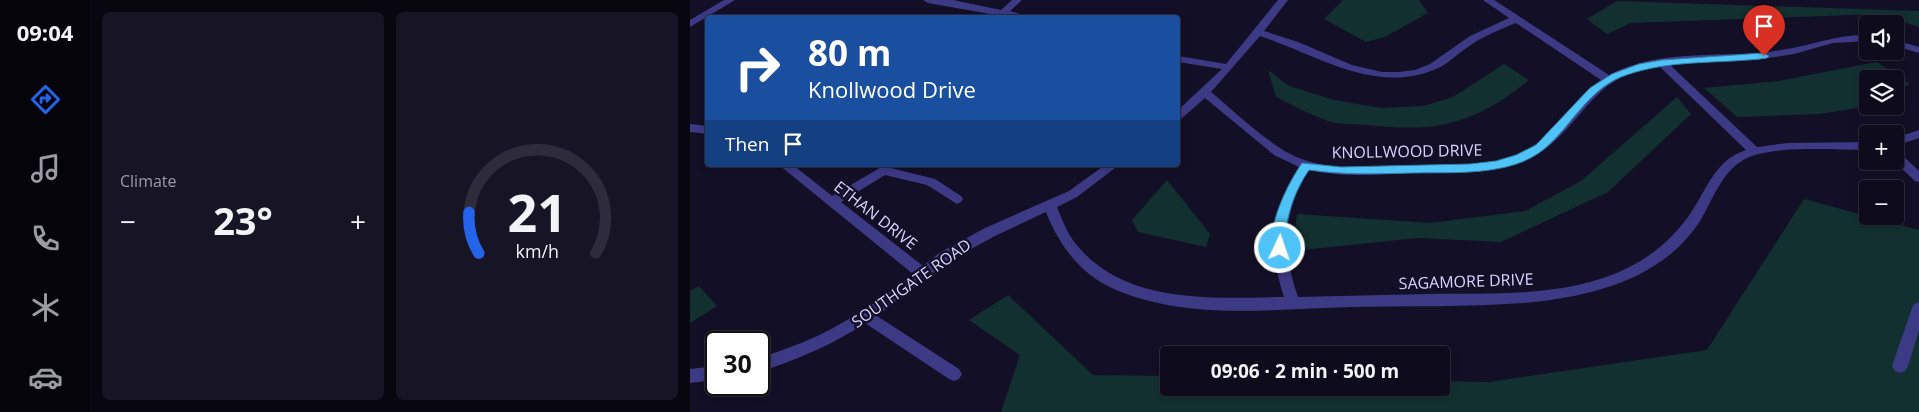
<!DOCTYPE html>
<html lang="en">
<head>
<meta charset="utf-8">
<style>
	body { margin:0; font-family:"Open Sans",sans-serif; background:#171425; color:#f1f3f6; height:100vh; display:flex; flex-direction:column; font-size:19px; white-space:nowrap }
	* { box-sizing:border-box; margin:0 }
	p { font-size:16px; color:#9b9ba3 }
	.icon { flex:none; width:28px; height:28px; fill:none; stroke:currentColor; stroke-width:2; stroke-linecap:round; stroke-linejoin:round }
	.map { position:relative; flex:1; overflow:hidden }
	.drawer { display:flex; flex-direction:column; gap:12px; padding:12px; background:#08060f; width:600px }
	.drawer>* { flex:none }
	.top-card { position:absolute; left:15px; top:15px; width:475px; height:152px; border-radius:5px; box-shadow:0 2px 8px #0003,0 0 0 1px #2e2b3b; background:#1a4fa0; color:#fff; overflow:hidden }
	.buttons { position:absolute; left:1169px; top:15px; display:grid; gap:10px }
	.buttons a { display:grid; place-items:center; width:45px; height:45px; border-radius:5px; background:#0e0b1c; box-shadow:0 2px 8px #0003,0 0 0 1px #2e2b3b; font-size:25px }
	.speed { position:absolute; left:15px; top:331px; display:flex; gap:10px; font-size:25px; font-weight:700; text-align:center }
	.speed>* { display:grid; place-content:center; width:65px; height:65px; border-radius:50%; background:#0e0b1c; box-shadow:0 2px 8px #0003,0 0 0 1px #2e2b3b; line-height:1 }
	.speed .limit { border:2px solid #111; border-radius:8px; background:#fff; color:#111 }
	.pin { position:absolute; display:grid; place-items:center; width:42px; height:42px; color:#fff; margin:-51px -21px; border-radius:50% 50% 50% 0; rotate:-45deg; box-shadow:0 0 5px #0007 }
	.pin .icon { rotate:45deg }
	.me { position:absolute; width:55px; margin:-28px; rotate:3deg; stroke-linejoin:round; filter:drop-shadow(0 0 4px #0008) }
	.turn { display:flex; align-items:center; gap:18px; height:105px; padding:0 20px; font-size:22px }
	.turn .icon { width:65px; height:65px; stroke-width:2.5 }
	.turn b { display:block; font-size:35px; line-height:42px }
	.then { display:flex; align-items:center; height:48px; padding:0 20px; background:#0003; gap:10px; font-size:19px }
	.big { font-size:38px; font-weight:700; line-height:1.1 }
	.drawer .widget { flex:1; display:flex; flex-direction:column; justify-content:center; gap:8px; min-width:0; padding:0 18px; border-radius:8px; background:#171425 }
	.drawer .dial { align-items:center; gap:0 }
	.dial svg { height:130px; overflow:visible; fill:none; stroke:#2e2b3b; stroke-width:7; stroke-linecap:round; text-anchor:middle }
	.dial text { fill:#f1f3f6; stroke:none }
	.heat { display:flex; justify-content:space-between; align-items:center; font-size:28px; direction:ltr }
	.drawer .tiles { flex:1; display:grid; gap:12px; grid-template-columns:repeat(2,1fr) }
	.trip { position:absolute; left:470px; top:346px; width:290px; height:50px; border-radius:5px; background:#0e0b1c; box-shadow:0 2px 8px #0003,0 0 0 1px #2e2b3b; font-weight:700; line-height:50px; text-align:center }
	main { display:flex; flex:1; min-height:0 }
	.menu { display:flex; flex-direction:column; width:90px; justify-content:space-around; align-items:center; background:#06040b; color:#9b9ba3 }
	.menu .icon { width:35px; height:35px }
	.menu .active { color:#2563eb }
	.menu b { font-size:22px; color:#f1f3f6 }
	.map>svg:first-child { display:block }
	.green { fill:#12302f }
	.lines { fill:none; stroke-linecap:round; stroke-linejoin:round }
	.minor { fill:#3d3a85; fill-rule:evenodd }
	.route { fill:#4fc3f7; stroke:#337fa1 }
	.labels { text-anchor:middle; stroke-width:5; stroke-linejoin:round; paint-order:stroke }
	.street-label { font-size:16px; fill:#d9d4ff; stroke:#130f26 }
</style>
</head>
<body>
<main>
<nav class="menu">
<b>09:04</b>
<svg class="icon active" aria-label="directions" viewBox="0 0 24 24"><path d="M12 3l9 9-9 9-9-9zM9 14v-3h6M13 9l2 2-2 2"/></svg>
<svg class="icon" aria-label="music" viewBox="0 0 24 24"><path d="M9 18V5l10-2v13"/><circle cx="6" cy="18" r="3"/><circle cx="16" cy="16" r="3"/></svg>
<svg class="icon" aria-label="phone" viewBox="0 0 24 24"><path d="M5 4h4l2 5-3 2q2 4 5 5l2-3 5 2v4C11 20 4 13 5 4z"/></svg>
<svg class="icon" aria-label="climate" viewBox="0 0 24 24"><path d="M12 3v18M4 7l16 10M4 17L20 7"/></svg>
<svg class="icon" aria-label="car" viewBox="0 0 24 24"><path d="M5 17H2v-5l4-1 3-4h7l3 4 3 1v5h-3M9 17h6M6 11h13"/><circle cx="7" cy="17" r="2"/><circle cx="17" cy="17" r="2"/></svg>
</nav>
<section class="drawer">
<div class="tiles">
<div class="widget"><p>Climate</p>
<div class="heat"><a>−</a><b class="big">23°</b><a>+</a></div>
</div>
<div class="widget dial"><svg viewBox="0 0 100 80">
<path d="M14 69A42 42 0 1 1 86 69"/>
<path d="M14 69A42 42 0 0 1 8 44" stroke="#2563eb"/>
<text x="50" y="56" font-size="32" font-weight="700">21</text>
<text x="50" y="72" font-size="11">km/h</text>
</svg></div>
</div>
</section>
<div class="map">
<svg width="1229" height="412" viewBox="0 0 1229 412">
	<rect width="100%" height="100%" fill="#130f26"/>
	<path class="green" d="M653,0H729L738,13L695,37L676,42L634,19Z
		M927,1L1229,11V27L1188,14L941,23L917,34L897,19Z
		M1187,62L1220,84L1205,92V79H1178V106H1180L1130,114L1047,117L1014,88L1088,81Z
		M814,64L839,80C784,124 747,133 676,125C664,124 650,125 638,121C620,115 603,105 586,97L578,70L599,86L644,100L691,108L733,106L763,97Z
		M987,97L1001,114L918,192L811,242L728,238L602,251L607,214L740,223L835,211L891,181Z
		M477,180L520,234L516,247L448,232L442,220Z
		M1114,199L1229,230V412H311L330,355L279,320L318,295L403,375L479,376V388H751V381L799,382L1017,350Z
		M9,286L27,306L0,323V291Z"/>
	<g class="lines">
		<path class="minor" d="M34,0H45L0,27V20Z
			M233,0H263L311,10L322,0H332L320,11L344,18H323L238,3Z
			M588,0H598L574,31L608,42L662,65L692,72H709L725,70L740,64L780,36L819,18L793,0H804L919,75C971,47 1035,59 1091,50C1121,46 1147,34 1178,35V41L1143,43L1104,54L1072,59L979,64L1067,147L1097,143L1178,142V150C1145,150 1086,145 1057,158C1032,170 1024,198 1010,221C972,280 900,297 834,303C776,307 718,306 660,307C583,309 497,321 424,289C390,274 369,245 356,212L305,236L259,261L187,316L269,369L272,374L269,379L264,381L259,379L175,323C143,345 106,360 69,372V358C96,349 125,339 150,324C176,310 200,291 223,274L89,165H103L142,196L193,166L245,179L271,196L273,199L271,202L267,204L237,185L195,175L151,202L233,266L249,253L295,228L379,191L415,165H429L387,197L367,207C373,222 379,238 391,250C441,305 526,298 594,297C578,249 580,210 609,167L584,155L515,98L492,118H488V110L532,69L488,62V56L536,64ZM826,23L911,80C883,98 867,132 837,150C802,170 760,164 722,165C684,166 644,172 609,158C582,148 544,111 521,92L570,36C627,55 685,95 746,69C758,64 767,54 778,47C793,36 809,30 826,23ZM969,66L1056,150C1024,160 1016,192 998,217C987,232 973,246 958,256C895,299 809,293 737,294C694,295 651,296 608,297C592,251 592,212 619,170C653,178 687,174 722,173C768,172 819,178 858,147C900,112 906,75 969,66Z
			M1205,40L1229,47V53L1205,46Z
			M0,124L18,126V134L0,132Z
			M1229,130V138L1205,146V138Z
			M1205,151L1209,152L1229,171V182L1225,181L1204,161Z
			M1229,302V330L1218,366L1215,371L1210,373L1205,371L1202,366L1222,308L1224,304Z
			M26,366V380L0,383V369Z"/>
	</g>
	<path class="route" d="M1074,53L1079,56L1077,58C1066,60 1054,60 1043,61C1005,63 967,63 931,77C897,91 881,127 854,149C821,177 762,172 721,173C687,174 653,175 619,170C606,189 600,206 596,228C595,236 597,245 594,252H585C574,229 599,182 612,163L651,167L780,164L806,161L826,155L846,145L900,88L922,74L949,64L972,60Z"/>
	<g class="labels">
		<g class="street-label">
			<text transform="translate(717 151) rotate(-1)" y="6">KNOLLWOOD DRIVE</text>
			<text transform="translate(186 215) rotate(38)" y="6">ETHAN DRIVE</text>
			<text transform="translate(776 281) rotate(-2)" y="6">SAGAMORE DRIVE</text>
			<text transform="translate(221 283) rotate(-35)" y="6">SOUTHGATE ROAD</text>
		</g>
	</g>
</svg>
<div class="buttons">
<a><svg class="icon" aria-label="sound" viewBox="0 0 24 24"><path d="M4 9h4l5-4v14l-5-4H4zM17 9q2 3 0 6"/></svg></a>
<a><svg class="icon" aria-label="layers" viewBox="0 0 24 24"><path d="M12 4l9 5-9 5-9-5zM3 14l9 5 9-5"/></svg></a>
<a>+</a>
<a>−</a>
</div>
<div class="speed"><div class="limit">30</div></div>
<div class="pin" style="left:1074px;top:56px;background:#d93025"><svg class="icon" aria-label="arrive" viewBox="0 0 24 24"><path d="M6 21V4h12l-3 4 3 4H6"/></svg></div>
<svg class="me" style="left:590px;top:248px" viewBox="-20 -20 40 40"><circle r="17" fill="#4fc3f7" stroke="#fff" stroke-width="3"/><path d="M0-11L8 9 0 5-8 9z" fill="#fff"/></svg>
<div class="trip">09:06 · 2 min · 500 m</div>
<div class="top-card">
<div class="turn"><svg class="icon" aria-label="right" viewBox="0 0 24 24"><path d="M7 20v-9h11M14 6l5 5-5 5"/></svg><div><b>80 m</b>Knollwood Drive</div></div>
<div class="then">Then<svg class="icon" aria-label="arrive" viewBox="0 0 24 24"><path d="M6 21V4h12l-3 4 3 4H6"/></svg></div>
</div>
</div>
</main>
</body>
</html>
